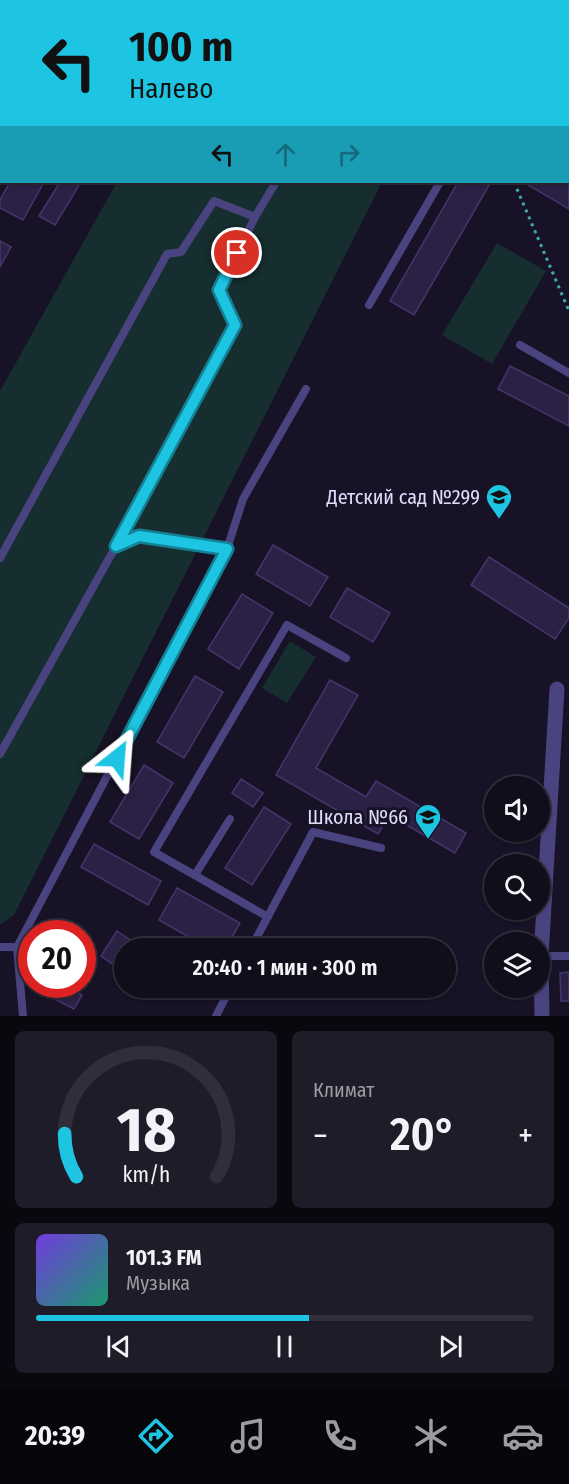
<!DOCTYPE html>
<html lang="ru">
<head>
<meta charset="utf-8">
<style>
	body { margin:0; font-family:"Fira Sans Condensed",sans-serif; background:#1e1c29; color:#f1f3f6; height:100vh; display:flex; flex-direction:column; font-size:22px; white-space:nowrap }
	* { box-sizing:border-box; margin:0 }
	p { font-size:20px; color:#9c9ca3 }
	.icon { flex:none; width:33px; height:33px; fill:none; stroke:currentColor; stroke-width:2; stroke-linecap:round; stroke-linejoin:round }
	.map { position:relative; height:1016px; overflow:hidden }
	.panel { display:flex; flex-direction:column; gap:15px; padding:15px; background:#09080f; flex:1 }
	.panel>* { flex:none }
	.banner { position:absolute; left:0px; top:0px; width:570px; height:183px; box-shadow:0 2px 4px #0004,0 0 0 2px #302e3b; background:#1ec5e3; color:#111; overflow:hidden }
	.fabs { position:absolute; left:484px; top:776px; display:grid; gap:12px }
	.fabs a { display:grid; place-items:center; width:66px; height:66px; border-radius:50%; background:#110e1c; box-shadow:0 2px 4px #0004,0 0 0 2px #302e3b; font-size:30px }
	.speed { position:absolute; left:18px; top:920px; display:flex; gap:12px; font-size:30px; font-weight:700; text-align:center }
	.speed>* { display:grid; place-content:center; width:78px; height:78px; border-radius:50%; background:#110e1c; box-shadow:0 2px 4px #0004,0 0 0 2px #302e3b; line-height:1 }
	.speed .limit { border:9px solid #d22; background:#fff; color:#111 }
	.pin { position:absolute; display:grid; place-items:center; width:51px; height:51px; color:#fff; margin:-26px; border:3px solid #fff; border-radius:50%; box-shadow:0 2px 6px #0007 }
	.me { position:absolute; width:66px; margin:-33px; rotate:28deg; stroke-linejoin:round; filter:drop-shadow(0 0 4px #0008) }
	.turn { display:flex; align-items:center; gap:21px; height:126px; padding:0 30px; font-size:27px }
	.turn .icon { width:78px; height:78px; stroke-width:2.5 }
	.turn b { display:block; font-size:42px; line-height:51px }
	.lanes { display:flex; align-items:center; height:57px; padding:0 30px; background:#0003; justify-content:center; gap:30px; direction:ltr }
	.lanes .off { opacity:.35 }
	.big { font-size:45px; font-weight:600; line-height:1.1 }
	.panel .widget { flex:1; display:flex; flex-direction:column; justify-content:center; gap:9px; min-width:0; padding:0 21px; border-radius:9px; background:#1e1c29 }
	.panel .dial { align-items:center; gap:0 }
	.dial svg { height:156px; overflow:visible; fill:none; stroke:#302e3b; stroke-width:7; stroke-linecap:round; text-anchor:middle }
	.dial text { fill:#f1f3f6; stroke:none }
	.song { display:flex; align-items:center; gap:18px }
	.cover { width:72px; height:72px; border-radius:9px; background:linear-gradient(135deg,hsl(260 70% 55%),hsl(160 70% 35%)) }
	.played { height:6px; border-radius:3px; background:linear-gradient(90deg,#1ec5e3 55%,#302e3b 55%) }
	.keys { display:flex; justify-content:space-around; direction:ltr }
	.heat { display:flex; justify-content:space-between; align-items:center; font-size:33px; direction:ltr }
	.panel .tiles { flex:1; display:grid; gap:15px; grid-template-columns:1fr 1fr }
	.widget:last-child { grid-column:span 2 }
	.trip { position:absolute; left:114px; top:938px; width:342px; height:60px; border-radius:30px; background:#110e1c; box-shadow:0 2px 4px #0004,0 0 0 2px #302e3b; font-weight:600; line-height:60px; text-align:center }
	.tab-bar { display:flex; height:96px; justify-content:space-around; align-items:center; background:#07060b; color:#9c9ca3 }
	.tab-bar .icon { width:42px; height:42px }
	.tab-bar .on { color:#1ec5e3 }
	.tab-bar b { font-size:27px; color:#f1f3f6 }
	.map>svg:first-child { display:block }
	.green { fill:#162e2f }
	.building { fill:#2a2144; stroke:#44366d; stroke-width:1.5 }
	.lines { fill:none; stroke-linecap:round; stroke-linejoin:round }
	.path { stroke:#3fabaa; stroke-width:3; stroke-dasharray:3 4.5; stroke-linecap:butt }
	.lane { stroke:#49437f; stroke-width:8 }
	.street { stroke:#49437f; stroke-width:15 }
	.route-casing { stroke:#148094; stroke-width:15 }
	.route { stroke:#1ec5e3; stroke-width:10 }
	.labels { text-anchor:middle; stroke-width:6; stroke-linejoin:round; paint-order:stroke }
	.poi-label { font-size:20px; fill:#e0dbfb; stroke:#171225; text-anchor:end }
</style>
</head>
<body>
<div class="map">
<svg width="569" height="1016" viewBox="0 0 569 1016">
	<rect width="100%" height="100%" fill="#171225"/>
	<path class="green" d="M117,182H382L14,915L0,925V391Z
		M497,243L546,271L492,364L442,335Z
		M290,641L316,657L287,703L262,688Z"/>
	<path class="building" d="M217,0H260L263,2H216Z
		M568,164L569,209L523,182H568Z
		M10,182H44L23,220L0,208V200Z
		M60,182H81L55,225L39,216Z
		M458,182H491L414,315L390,301Z
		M0,241L11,247L0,267Z
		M510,366L569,396V426L498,389Z
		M273,545L328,577L310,606L256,574Z
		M489,557L569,608V618L555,639L471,585Z
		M347,588L390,613L373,642L330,617Z
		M242,594L273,613L239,669L208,649Z
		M195,676L223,692L184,758L157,742Z
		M330,680L358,695L316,768L366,797L376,781L466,833L455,853L389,815L378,834L276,775Z
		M144,765L173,783L139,839L110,822Z
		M241,779L263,793L253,807L232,793Z
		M264,807L291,824L252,885L225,868Z
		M94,844L161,881L148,905L81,867Z
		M177,888L240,923L226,948H208L159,920Z
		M117,931L142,948H124V972L101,956Z
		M569,972V1001H561L560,973Z
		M40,984H61L82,995L74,1009L37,990Z"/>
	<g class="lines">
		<path class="path" d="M514,182L569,311"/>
		<path class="lane" d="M339,0L341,2
			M72,2L73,0
			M0,127L2,125
			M568,136H569
			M369,305L440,182
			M520,345L569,373
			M116,546L235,325L219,290L255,217L276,182
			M0,558L167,254L181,252L214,201L255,217
			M0,754L116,546L139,536L227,549
			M195,875L230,819
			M268,917L154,852L287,625L346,658
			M0,947H17L23,1016
			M17,947L227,549L243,499L306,389
			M251,948L313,832L381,848
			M541,956H569
			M216,1016L231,987"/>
		<path class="street" d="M542,1016L541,956L557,689"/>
	</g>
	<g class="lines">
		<g class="route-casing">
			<path id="route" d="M117,758L227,549L139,536L116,546L235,325L219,290L237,253"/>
		</g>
		<use href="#route" class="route"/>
	</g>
	<defs>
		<g id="school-pin" transform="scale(1.35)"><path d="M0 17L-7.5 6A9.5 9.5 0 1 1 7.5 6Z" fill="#1ec5e3" stroke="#171225"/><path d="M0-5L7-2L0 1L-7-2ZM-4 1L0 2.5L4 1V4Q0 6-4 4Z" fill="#111"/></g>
	</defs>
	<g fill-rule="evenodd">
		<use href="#school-pin" x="499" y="497"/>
		<use href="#school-pin" x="428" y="817"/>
	</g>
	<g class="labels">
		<g class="poi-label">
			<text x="480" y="504">Детский сад №299</text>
			<text x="408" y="824">Школа №66</text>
		</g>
	</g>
</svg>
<div class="fabs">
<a><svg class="icon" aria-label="sound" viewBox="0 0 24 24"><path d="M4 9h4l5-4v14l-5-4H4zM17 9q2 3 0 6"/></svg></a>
<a><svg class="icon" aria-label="search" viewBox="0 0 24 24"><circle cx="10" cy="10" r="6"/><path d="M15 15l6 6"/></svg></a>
<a><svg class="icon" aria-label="layers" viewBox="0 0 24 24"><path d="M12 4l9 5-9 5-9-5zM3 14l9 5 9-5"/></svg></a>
</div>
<div class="speed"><div class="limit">20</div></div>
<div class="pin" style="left:237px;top:253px;background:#d93025"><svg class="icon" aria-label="arrive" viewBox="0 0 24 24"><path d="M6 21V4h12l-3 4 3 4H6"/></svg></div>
<svg class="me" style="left:117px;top:758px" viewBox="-20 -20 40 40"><path d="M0-17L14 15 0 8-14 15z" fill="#1ec5e3" stroke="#fff" stroke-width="4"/></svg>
<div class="trip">20:40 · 1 мин · 300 m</div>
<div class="banner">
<div class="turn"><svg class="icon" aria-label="left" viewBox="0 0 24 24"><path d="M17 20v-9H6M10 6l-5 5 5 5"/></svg><div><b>100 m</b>Налево</div></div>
<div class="lanes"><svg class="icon" aria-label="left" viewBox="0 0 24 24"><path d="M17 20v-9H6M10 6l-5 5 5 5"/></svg><svg class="icon off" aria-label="ahead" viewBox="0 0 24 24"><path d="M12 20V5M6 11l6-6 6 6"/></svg><svg class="icon off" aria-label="right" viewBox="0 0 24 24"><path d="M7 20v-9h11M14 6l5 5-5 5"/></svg></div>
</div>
</div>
<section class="panel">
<div class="tiles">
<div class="widget dial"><svg viewBox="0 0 100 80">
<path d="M14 69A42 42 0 1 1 86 69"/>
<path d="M14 69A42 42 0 0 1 8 47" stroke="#1ec5e3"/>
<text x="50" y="56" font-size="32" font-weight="700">18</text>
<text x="50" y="72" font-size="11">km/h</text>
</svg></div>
<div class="widget"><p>Климат</p>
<div class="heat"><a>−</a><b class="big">20°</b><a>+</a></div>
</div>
<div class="widget">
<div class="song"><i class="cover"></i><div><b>101.3 FM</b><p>Музыка</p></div></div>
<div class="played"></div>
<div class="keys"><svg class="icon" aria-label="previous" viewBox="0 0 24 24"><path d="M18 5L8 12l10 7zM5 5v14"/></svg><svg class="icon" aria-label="pause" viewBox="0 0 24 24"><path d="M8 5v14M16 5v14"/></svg><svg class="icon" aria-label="next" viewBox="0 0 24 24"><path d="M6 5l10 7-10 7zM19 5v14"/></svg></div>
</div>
</div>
</section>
<nav class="tab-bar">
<b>20:39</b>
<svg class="icon on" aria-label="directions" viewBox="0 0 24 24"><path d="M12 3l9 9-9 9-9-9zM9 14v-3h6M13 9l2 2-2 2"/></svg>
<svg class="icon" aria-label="music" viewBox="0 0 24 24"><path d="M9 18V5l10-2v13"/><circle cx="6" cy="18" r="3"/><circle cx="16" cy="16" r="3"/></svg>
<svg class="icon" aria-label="phone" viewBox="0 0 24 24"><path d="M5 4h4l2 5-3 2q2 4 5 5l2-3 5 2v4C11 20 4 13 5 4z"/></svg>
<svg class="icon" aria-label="climate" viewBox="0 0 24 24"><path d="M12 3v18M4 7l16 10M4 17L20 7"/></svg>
<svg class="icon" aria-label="car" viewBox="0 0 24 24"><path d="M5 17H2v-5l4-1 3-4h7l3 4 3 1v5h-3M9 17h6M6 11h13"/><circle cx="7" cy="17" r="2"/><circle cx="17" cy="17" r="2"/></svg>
</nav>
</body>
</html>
